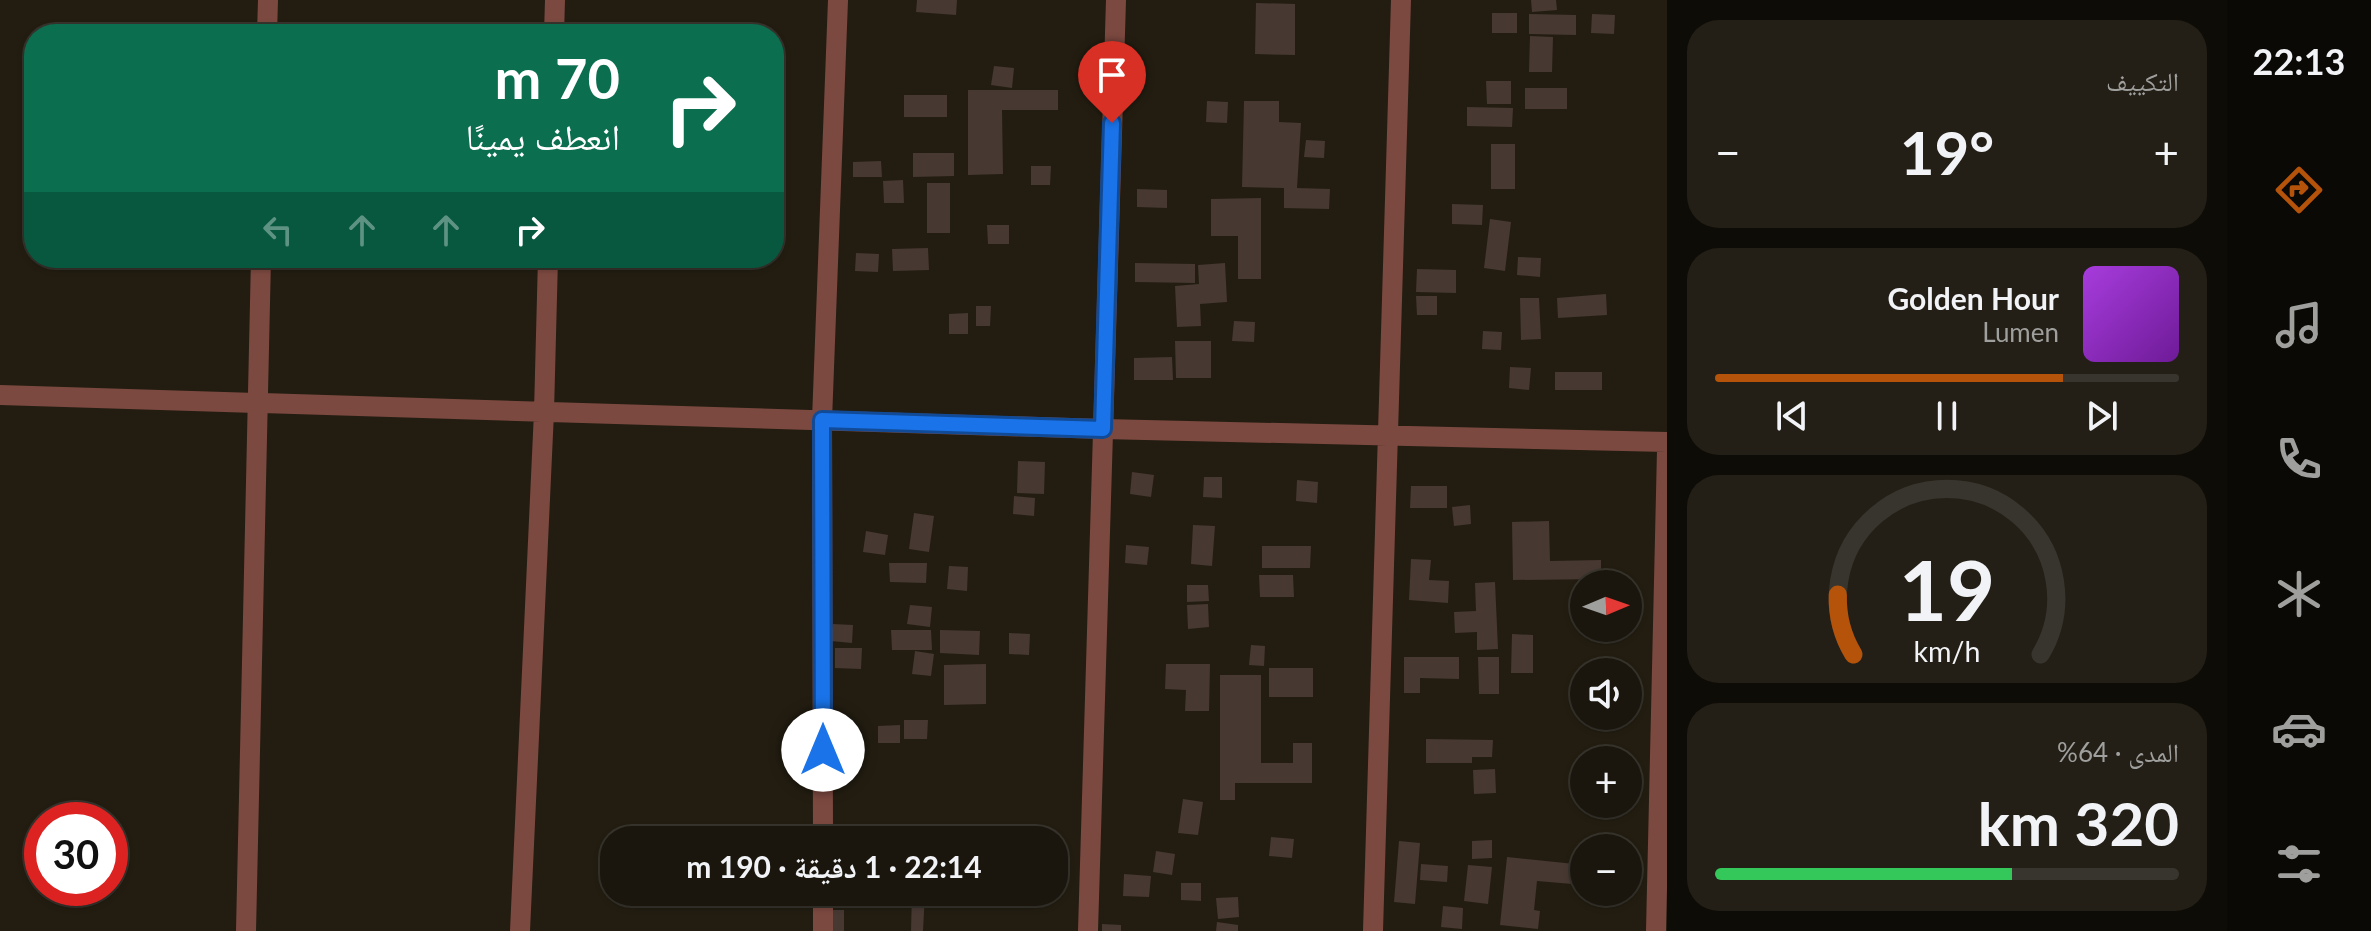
<!DOCTYPE html>
<html lang="ar">
<head>
<meta charset="utf-8">
<style>
	body { margin:0; font-family:Lato,"Noto Naskh Arabic",sans-serif; background:#231f16; color:#f1f3f6; direction:rtl; height:100vh; display:flex; flex-direction:column; font-size:30px; white-space:nowrap }
	* { box-sizing:border-box; margin:0 }
	p { font-size:26px; color:#9f9f9d }
	.icon { flex:none; width:44px; height:44px; fill:none; stroke:currentColor; stroke-width:2; stroke-linecap:round; stroke-linejoin:round }
	.map { position:relative; flex:1; overflow:hidden; direction:ltr }
	.drawer { display:flex; flex-direction:column; gap:20px; padding:20px; background:#0e0c07; width:560px }
	.drawer>* { flex:none }
	.hud { position:absolute; left:24px; top:24px; width:760px; height:244px; border-radius:32px; box-shadow:0 2px 6px #0004,0 0 0 2px #38352e; direction:rtl; background:#0b6e4f; color:#fff; overflow:hidden }
	.needle { width:52px; rotate:88deg }
	.fabs { position:absolute; left:1570px; top:570px; display:grid; gap:16px }
	.fabs a { display:grid; place-items:center; width:72px; height:72px; border-radius:50%; background:#1a160d; box-shadow:0 2px 6px #0004,0 0 0 2px #38352e; font-size:40px }
	.speed { position:absolute; left:24px; top:802px; display:flex; gap:16px; font-size:40px; font-weight:700; text-align:center }
	.speed>* { display:grid; place-content:center; width:104px; height:104px; border-radius:50%; background:#1a160d; box-shadow:0 2px 6px #0004,0 0 0 2px #38352e; line-height:1 }
	.speed .limit { border:12px solid #d22; background:#fff; color:#111 }
	.pin { position:absolute; display:grid; place-items:center; width:68px; height:68px; color:#fff; margin:-82px -34px; border-radius:50% 50% 50% 0; rotate:-45deg; box-shadow:0 0 8px #0007 }
	.pin .icon { rotate:45deg }
	.me { position:absolute; width:88px; margin:-44px; rotate:0deg; stroke-linejoin:round; filter:drop-shadow(0 0 6px #0008) }
	.turn { display:flex; align-items:center; gap:28px; height:168px; padding:0 32px; font-size:36px }
	.turn .icon { width:104px; height:104px; stroke-width:2.5 }
	.turn b { display:block; font-size:56px; line-height:68px }
	.lanes { display:flex; align-items:center; height:76px; padding:0 32px; background:#0003; justify-content:center; gap:40px; direction:ltr }
	.lanes .off { opacity:.35 }
	.big { font-size:60px; font-weight:700; line-height:1.1 }
	.drawer .card { flex:1; display:flex; flex-direction:column; justify-content:center; gap:12px; min-width:0; padding:0 28px; border-radius:32px; background:#231f16 }
	.drawer .dial { align-items:center; gap:0 }
	.dial svg { height:208px; overflow:visible; fill:none; stroke:#38352e; stroke-width:7; stroke-linecap:round; text-anchor:middle }
	.dial text { fill:#f1f3f6; stroke:none }
	.song { display:flex; align-items:center; gap:24px }
	.cover { width:96px; height:96px; border-radius:12px; background:linear-gradient(135deg,hsl(280 70% 55%),hsl(280 70% 35%)) }
	.played { height:8px; border-radius:4px; background:linear-gradient(90deg,#b45309 75%,#38352e 75%) }
	.keys { display:flex; justify-content:space-around; direction:ltr }
	.heat { display:flex; justify-content:space-between; align-items:center; font-size:44px; direction:ltr }
	.charge { height:12px; border-radius:6px; background:linear-gradient(90deg,#34c759 64%,#38352e 0) }
	.trip { position:absolute; left:600px; top:826px; width:468px; height:80px; border-radius:32px; background:#1a160d; box-shadow:0 2px 6px #0004,0 0 0 2px #38352e; font-weight:700; line-height:80px; text-align:center; direction:rtl }
	main { display:flex; flex:1; min-height:0 }
	.dock { display:flex; flex-direction:column; width:144px; justify-content:space-around; align-items:center; background:#0a0905; color:#9f9f9d }
	.dock .icon { width:56px; height:56px }
	.dock .on { color:#b45309 }
	.dock b { font-size:36px; color:#f1f3f6 }
	.map>svg:first-child { display:block }
	.building { fill:#473832 }
	.lines { fill:none; stroke-linecap:round; stroke-linejoin:round }
	.minor { stroke:#7c4940; stroke-width:20 }
	.route-casing { stroke:#114b97; stroke-width:20 }
	.route { stroke:#1a73e8; stroke-width:14 }
</style>
</head>
<body>
<main>
<nav class="dock">
<b>22:13</b>
<svg class="icon on" aria-label="directions" viewBox="0 0 24 24"><path d="M12 3l9 9-9 9-9-9zM9 14v-3h6M13 9l2 2-2 2"/></svg>
<svg class="icon" aria-label="music" viewBox="0 0 24 24"><path d="M9 18V5l10-2v13"/><circle cx="6" cy="18" r="3"/><circle cx="16" cy="16" r="3"/></svg>
<svg class="icon" aria-label="phone" viewBox="0 0 24 24"><path d="M5 4h4l2 5-3 2q2 4 5 5l2-3 5 2v4C11 20 4 13 5 4z"/></svg>
<svg class="icon" aria-label="climate" viewBox="0 0 24 24"><path d="M12 3v18M4 7l16 10M4 17L20 7"/></svg>
<svg class="icon" aria-label="car" viewBox="0 0 24 24"><path d="M5 17H2v-5l4-1 3-4h7l3 4 3 1v5h-3M9 17h6M6 11h13"/><circle cx="7" cy="17" r="2"/><circle cx="17" cy="17" r="2"/></svg>
<svg class="icon" aria-label="filters" viewBox="0 0 24 24"><path d="M4 7h16M4 17h16"/><circle cx="9" cy="7" r="2"/><circle cx="15" cy="17" r="2"/></svg>
</nav>
<section class="drawer">
<div class="card"><p>التكييف</p>
<div class="heat"><a>−</a><b class="big">19°</b><a>+</a></div>
</div>
<div class="card">
<div class="song"><i class="cover"></i><div><b>Golden Hour</b><p>Lumen</p></div></div>
<div class="played"></div>
<div class="keys"><svg class="icon" aria-label="previous" viewBox="0 0 24 24"><path d="M18 5L8 12l10 7zM5 5v14"/></svg><svg class="icon" aria-label="pause" viewBox="0 0 24 24"><path d="M8 5v14M16 5v14"/></svg><svg class="icon" aria-label="next" viewBox="0 0 24 24"><path d="M6 5l10 7-10 7zM19 5v14"/></svg></div>
</div>
<div class="card dial"><svg viewBox="0 0 100 80">
<path d="M14 69A42 42 0 1 1 86 69"/>
<path d="M14 69A42 42 0 0 1 8 46" stroke="#b45309"/>
<text x="50" y="56" font-size="32" font-weight="700">19</text>
<text x="50" y="72" font-size="11">km/h</text>
</svg></div>
<div class="card"><p>المدى · 64%</p><b class="big">320 km</b><div class="charge"></div></div>
</section>
<div class="map">
<svg width="1667" height="931" viewBox="0 0 1667 931">
	<rect width="100%" height="100%" fill="#231d11"/>
	<path class="building" d="M917,0H957L956,15L916,12Z
		M1531,0H1556L1557,10L1532,12Z
		M1256,3L1295,4V55L1255,54Z
		M1492,13H1517V33H1492Z
		M1529,14L1576,15V35L1529,34Z
		M1592,14L1615,15L1614,34L1591,33Z
		M1530,36L1553,37L1552,72H1529Z
		M994,66L1014,68L1012,88L991,85Z
		M1486,81H1511V104H1487Z
		M1525,88H1567V109H1525Z
		M968,90H1058V110H1002L1003,174L968,175Z
		M904,95H947V117H904Z
		M1207,101L1228,102L1227,123L1206,122Z
		M1244,101H1279V122L1301,123L1297,188L1330,189L1329,209L1284,208V188L1242,187Z
		M1467,107L1513,108L1512,127L1467,126Z
		M1306,140L1325,141L1324,158L1304,157Z
		M1491,144H1515V189H1491Z
		M913,153H954V176L913,177Z
		M881,161L882,177H853V162Z
		M1031,166H1051L1050,185H1031Z
		M903,180L904,203H884L883,181Z
		M927,183H950V233H927Z
		M1137,189L1167,190V208L1137,207Z
		M1261,198V279H1238V236H1211V199Z
		M1452,204L1483,205L1482,225L1452,224Z
		M1490,219L1511,222L1505,271L1484,268Z
		M987,225H1009V244H988Z
		M928,248L929,270L893,271L892,249Z
		M856,253L879,254L878,272L855,271Z
		M1518,257L1541,258L1540,277L1517,275Z
		M1135,263L1195,264V283L1135,282Z
		M1225,263L1227,302L1200,304L1201,326L1177,327L1175,286L1199,284L1198,265Z
		M1417,269L1456,270V293L1416,292Z
		M1606,294L1607,315L1558,318L1557,298Z
		M1416,296H1437V315H1417Z
		M1520,298H1539L1541,339L1521,340Z
		M976,306H991L990,326H976Z
		M968,313V334H949V314Z
		M1234,321L1255,322L1254,342L1232,341Z
		M1483,331L1502,332L1501,350L1482,349Z
		M1175,341H1211V378H1176Z
		M1172,357L1173,380H1134V358Z
		M1510,367L1531,368L1529,390L1509,388Z
		M1555,372H1602V390H1555Z
		M1018,461L1045,462L1044,494L1017,493Z
		M1132,472L1154,475L1151,497L1130,494Z
		M1204,477H1222V498L1203,497Z
		M1297,480L1318,482L1317,503L1296,501Z
		M1411,486H1447V508H1410Z
		M1014,496L1035,498L1034,516L1013,514Z
		M1470,505L1471,524L1454,526L1452,507Z
		M914,513L934,516L929,552L909,549Z
		M1549,521L1550,561L1601,560V579L1513,580L1512,522Z
		M1193,525L1215,526L1212,566L1191,564Z
		M866,531L888,535L885,555L863,552Z
		M1126,545L1149,547L1147,565L1125,563Z
		M1262,546H1311L1310,568H1262Z
		M1411,559L1431,560L1429,580L1449,581L1448,603L1409,600Z
		M889,563H927L926,583L890,582Z
		M949,566L968,567L967,591L947,589Z
		M1259,575H1293L1294,597H1260Z
		M1495,582L1498,649L1477,650V632L1455,633L1454,612L1476,611L1475,583Z
		M1187,585H1208L1209,601L1187,602Z
		M1208,604L1209,627L1188,629L1187,605Z
		M910,605L932,607L930,627L907,624Z
		M833,624L853,625L852,643L831,641Z
		M891,630H931L932,650H892Z
		M940,630L980,631L979,655L940,653Z
		M1009,633L1030,634L1029,655L1009,654Z
		M1512,634L1533,635V673H1511Z
		M1251,645L1265,646L1264,666L1249,665Z
		M835,648H862L861,669L835,668Z
		M915,651L934,654L931,676L912,674Z
		M1404,657H1459V679L1420,678V693H1404Z
		M1478,657H1499V694H1479Z
		M986,664V704L944,705V665Z
		M1166,664H1210L1209,711H1185L1186,690L1165,689Z
		M1269,668H1313V697H1269Z
		M1220,675H1261V763H1293V743H1312V783H1235V800H1220Z
		M904,720H928L927,739H904Z
		M900,725V743H878V726Z
		M1426,739L1493,740L1492,757H1472V763H1426Z
		M1495,769L1496,793L1474,794L1473,770Z
		M1183,799L1203,802L1198,835L1178,833Z
		M1271,837L1294,839L1292,858L1269,856Z
		M1492,840V858L1472,859V841Z
		M1399,841L1420,843L1415,904L1394,902Z
		M1156,851L1175,854L1172,875L1153,872Z
		M1507,857L1584,865V885L1537,881L1534,910L1540,911L1538,929L1500,925Z
		M1421,864L1448,866L1447,882L1420,880Z
		M1468,865L1492,867L1488,904L1464,901Z
		M1124,874L1151,876L1149,897L1123,896Z
		M1181,883H1201V901L1181,900Z
		M912,892H925L923,931H911Z
		M1238,897L1239,917L1218,919L1216,898Z
		M1443,906L1463,908L1462,929L1441,927Z
		M822,910H844V931H822Z
		M1217,922L1238,925V931H1216Z
		M1102,924L1121,925V931H1102Z"/>
	<g class="lines">
		<path class="minor" d="M267,34L268,0
			M554,34L555,0
			M0,395L1103,429L1667,442
			M823,840L822,420L838,0
			M823,892V931
			M246,931L261,258
			M520,931L544,412L548,258
			M1088,931L1116,0
			M1373,931L1401,0
			M1656,931L1667,450"/>
	</g>
	<g class="lines">
		<g class="route-casing">
			<path id="route" d="M823,750L822,420L1103,429L1112,123"/>
		</g>
		<use href="#route" class="route"/>
	</g>
</svg>
<div class="fabs">
<a><svg class="needle" viewBox="-14 -14 28 28"><path d="M0-13l5 13h-10z" fill="#e53935"/><path d="M0 13l5-13h-10z" fill="#9f9f9d"/></svg></a>
<a><svg class="icon" aria-label="sound" viewBox="0 0 24 24"><path d="M4 9h4l5-4v14l-5-4H4zM17 9q2 3 0 6"/></svg></a>
<a>+</a>
<a>−</a>
</div>
<div class="speed"><div class="limit">30</div></div>
<div class="pin" style="left:1112px;top:123px;background:#d93025"><svg class="icon" aria-label="arrive" viewBox="0 0 24 24"><path d="M6 21V4h12l-3 4 3 4H6"/></svg></div>
<svg class="me" style="left:823px;top:750px" viewBox="-20 -20 40 40"><circle r="19" fill="#fff"/><path d="M0-13L10 11 0 6-10 11z" fill="#1a73e8"/></svg>
<div class="trip">22:14 · 1 دقيقة · 190 m</div>
<div class="hud">
<div class="turn"><svg class="icon" aria-label="right" viewBox="0 0 24 24"><path d="M7 20v-9h11M14 6l5 5-5 5"/></svg><div><b>70 m</b>انعطف يمينًا</div></div>
<div class="lanes"><svg class="icon off" aria-label="left" viewBox="0 0 24 24"><path d="M17 20v-9H6M10 6l-5 5 5 5"/></svg><svg class="icon off" aria-label="ahead" viewBox="0 0 24 24"><path d="M12 20V5M6 11l6-6 6 6"/></svg><svg class="icon off" aria-label="ahead" viewBox="0 0 24 24"><path d="M12 20V5M6 11l6-6 6 6"/></svg><svg class="icon" aria-label="right" viewBox="0 0 24 24"><path d="M7 20v-9h11M14 6l5 5-5 5"/></svg></div>
</div>
</div>
</main>
</body>
</html>
